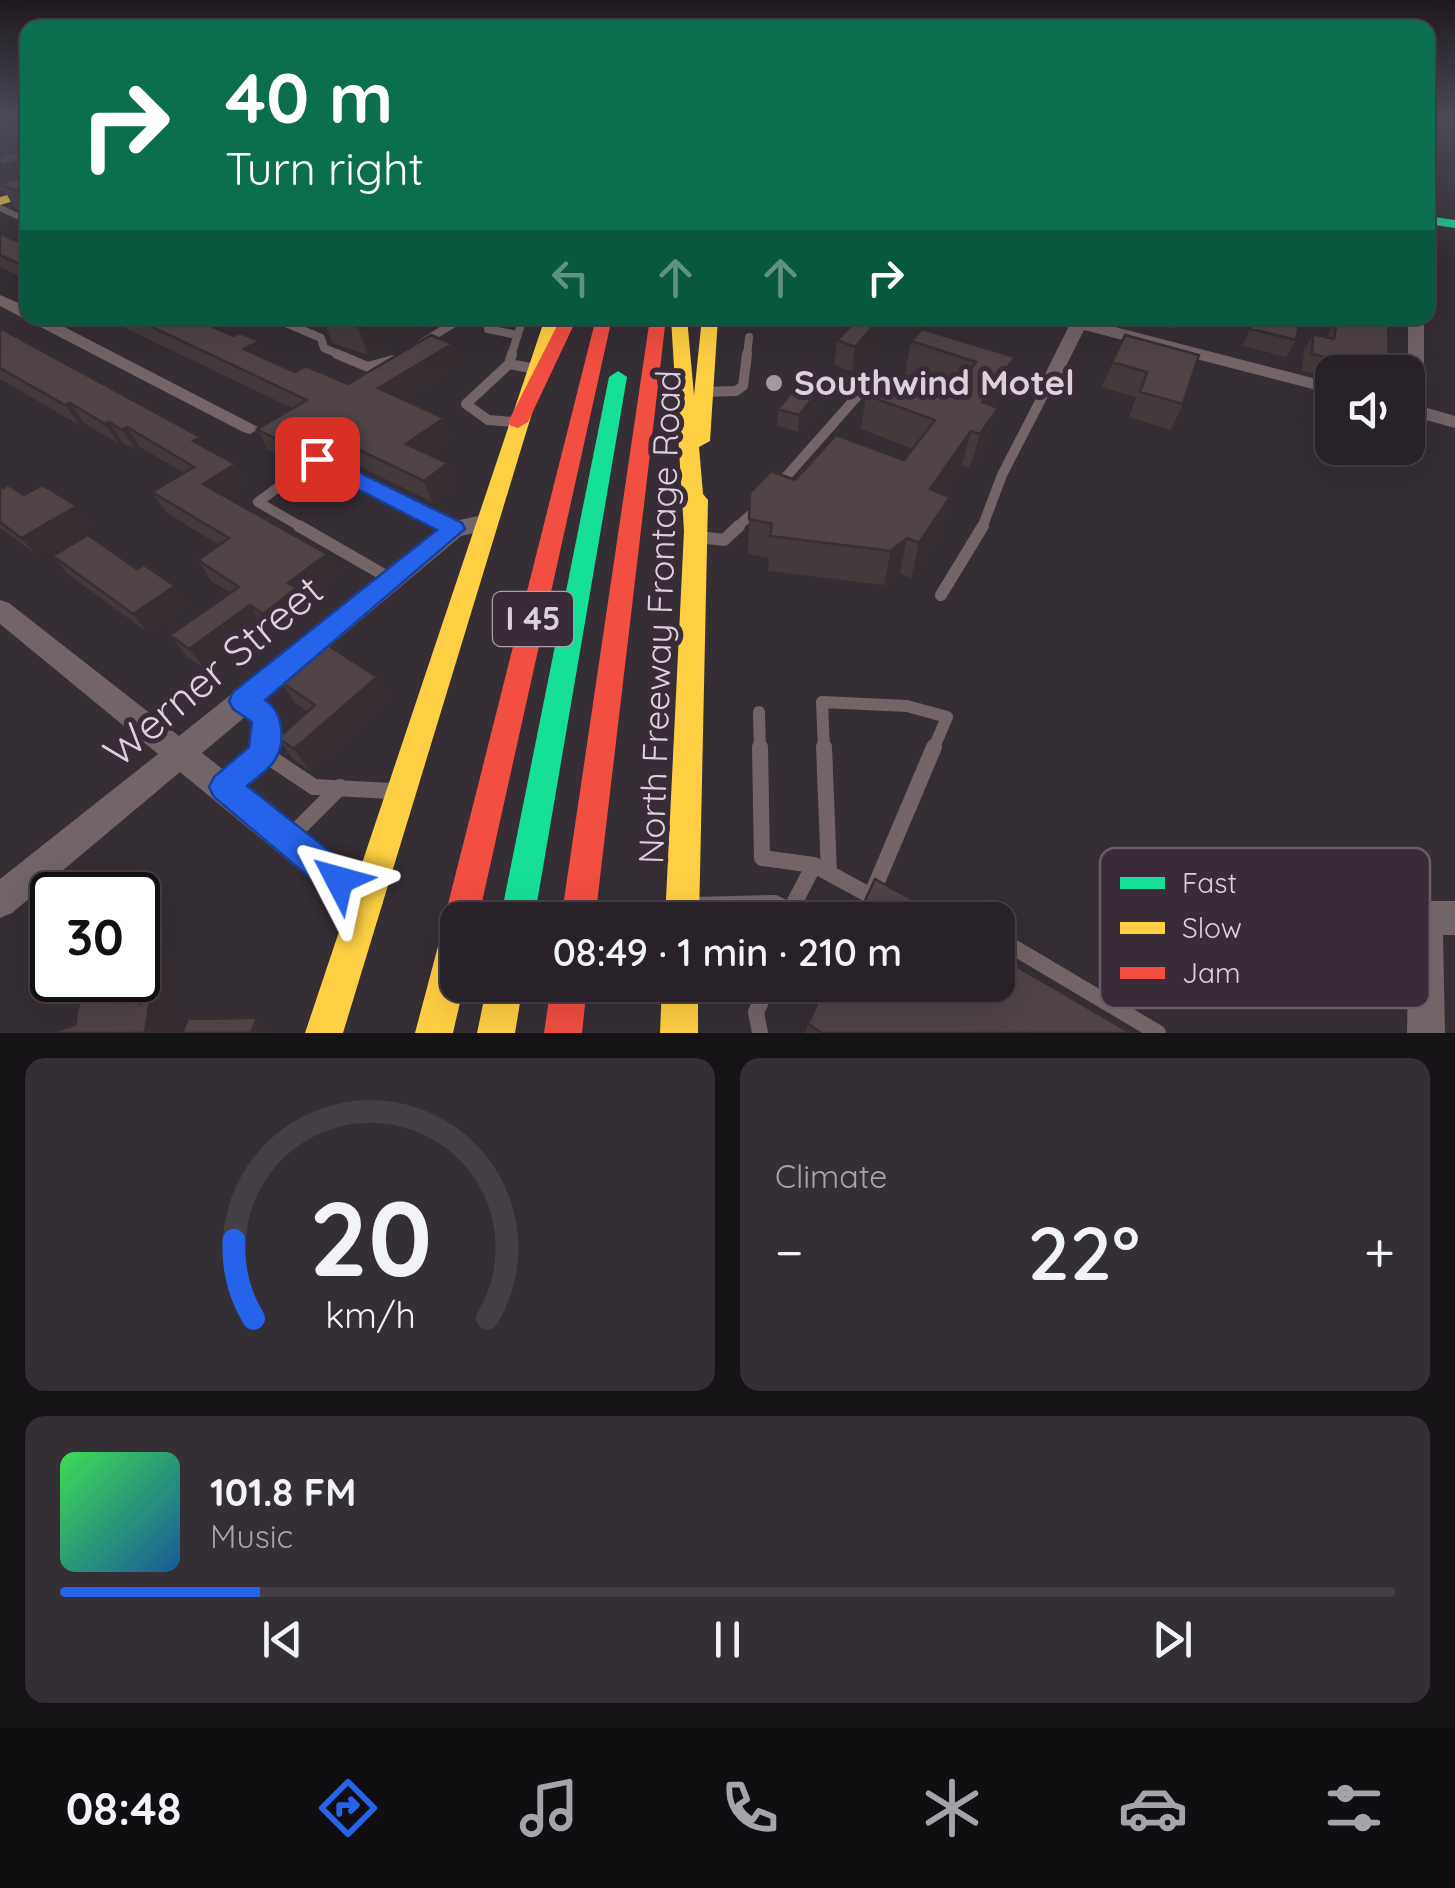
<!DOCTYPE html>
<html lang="en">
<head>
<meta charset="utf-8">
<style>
	body { margin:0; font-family:Quicksand,sans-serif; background:#342f34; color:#f1f3f6; height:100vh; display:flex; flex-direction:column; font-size:38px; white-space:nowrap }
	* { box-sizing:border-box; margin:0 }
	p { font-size:32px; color:#a5a4a8 }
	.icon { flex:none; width:55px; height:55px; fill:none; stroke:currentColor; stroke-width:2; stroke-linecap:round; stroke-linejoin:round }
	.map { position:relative; height:1033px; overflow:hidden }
	.sheet { display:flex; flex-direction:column; gap:25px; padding:25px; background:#161316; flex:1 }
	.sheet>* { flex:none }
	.top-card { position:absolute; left:20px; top:20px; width:1415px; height:305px; border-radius:20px; box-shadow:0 10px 40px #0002,0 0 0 2px #443f45; background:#0b6e4f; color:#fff; overflow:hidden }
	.fabs { position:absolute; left:1315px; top:355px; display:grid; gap:20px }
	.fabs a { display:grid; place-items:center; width:110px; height:110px; border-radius:20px; background:#282228; box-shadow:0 10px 40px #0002,0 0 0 2px #443f45; font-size:50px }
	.speed { position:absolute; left:30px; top:872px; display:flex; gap:20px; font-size:50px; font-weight:700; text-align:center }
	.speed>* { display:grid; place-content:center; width:130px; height:130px; border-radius:50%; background:#282228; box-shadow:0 10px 40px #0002,0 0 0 2px #443f45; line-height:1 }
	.speed .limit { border:5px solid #111; border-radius:15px; background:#fff; color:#111 }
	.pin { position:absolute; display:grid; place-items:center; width:85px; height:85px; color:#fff; margin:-42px; border-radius:20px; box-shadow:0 5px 15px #0006 }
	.me { position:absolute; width:110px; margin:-55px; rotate:309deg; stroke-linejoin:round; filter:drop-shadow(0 0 8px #0008) }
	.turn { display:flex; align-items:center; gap:35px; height:210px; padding:0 40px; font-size:45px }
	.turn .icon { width:130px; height:130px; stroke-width:2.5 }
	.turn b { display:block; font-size:70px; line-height:85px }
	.lanes { display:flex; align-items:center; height:95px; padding:0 40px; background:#0003; justify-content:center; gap:50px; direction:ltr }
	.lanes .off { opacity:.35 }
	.big { font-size:75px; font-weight:600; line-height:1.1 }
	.sheet .card { flex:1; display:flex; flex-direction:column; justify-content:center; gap:15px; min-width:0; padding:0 35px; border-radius:20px; background:#342f34 }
	.sheet .dial { align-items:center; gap:0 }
	.dial svg { height:260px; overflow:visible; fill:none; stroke:#443f45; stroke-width:7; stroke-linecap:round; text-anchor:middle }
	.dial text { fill:#f1f3f6; stroke:none }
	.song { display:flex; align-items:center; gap:30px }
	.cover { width:120px; height:120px; border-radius:15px; background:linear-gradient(135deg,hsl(130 70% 55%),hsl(210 70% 35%)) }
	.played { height:10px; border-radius:5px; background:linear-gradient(90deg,#2563eb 15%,#443f45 15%) }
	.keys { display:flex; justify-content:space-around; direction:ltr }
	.heat { display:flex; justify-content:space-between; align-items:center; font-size:55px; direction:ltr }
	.sheet .tiles { flex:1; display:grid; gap:25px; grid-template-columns:1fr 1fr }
	.card:last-child { grid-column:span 2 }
	.trip { position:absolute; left:440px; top:902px; width:575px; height:100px; border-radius:20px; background:#282228; box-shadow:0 10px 40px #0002,0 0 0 2px #443f45; font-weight:600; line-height:100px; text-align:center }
	.tab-bar { display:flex; height:160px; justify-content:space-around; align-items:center; background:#100e10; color:#a5a4a8 }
	.tab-bar .icon { width:70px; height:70px }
	.tab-bar .selected { color:#2563eb }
	.tab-bar b { font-size:45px; color:#f1f3f6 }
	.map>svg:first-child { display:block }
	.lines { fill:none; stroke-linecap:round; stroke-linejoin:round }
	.lane-far4 { stroke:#726467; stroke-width:6 }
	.lane-far3 { stroke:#726467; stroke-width:8 }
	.lane-far2 { stroke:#726467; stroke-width:10 }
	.lane-far1 { stroke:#726467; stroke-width:12 }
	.lane { stroke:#726467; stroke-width:16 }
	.street { fill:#726467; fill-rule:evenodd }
	.fast { fill:#16e098; fill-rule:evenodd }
	.slow { fill:#ffcf43; fill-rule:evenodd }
	.jam { fill:#f24e42; fill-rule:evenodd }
	.wall { fill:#443a3c }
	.shaded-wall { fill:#372f31 }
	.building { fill:#4f4346; stroke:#372f31; stroke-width:2.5 }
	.route { fill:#2563eb; stroke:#184099; stroke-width:2.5 }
	.poi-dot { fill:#a198a0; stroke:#3a2b38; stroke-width:4 }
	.labels { text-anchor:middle; stroke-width:10; stroke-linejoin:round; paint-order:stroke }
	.shield { fill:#3a2b38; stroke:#ab9fa9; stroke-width:2.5 }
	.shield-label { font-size:32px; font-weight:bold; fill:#dbd1da }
	.poi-label { font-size:35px; font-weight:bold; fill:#dbd1da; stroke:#3a2b38; text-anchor:start }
	.street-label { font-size:35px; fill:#dbd1da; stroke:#3a2b38 }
	.near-street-label { font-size:42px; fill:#dbd1da; stroke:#3a2b38 }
	.key { fill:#3a2b38; stroke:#6a5d69; stroke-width:2.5 }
	.key-label { font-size:28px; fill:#dbd1da }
</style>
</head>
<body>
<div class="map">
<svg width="1455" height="1033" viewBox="0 0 1455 1033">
	<rect width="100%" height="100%" fill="#362e35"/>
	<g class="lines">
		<path class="lane-far4" d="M0,208L28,221"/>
		<path class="lane-far3" d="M274,318L321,338L324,348L343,356
			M488,329L517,335
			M422,343L462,318
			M511,356L523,318
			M747,356L749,337"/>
		<path class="lane-far2" d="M337,354L368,367L393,360
			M509,364L512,354
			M703,392L736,391L743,386L747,354
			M514,422L488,420L466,404L509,364L536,369
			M777,487L868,384
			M303,528L258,502L317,459L453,528
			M736,528L758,508
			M982,528L1002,475L1054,374"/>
		<path class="lane-far1" d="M299,526L391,579
			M448,526L454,529
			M699,537L724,540L739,526
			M941,595L983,526
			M243,701L266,717L263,750
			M759,712L760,750
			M824,750L822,702L907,706L947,717L933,750"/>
		<path class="lane" d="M263,747V753L314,787L392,791
			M760,747L762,858L814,865
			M824,747L829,873
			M225,786L263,753
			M290,837L340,787
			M692,905L775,903L800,916L799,920
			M790,911L814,865L871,896L934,747
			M998,938L1158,1033
			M760,1033L756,1012L769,985"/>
		<path class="street" d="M0,295L28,307V318H47L260,428L250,434L243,432L0,306Z
			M1051,318H1089L1088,320L1332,383V394L1084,330L1060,378H1048L1045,374L1069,326Z
			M1408,318H1424V407L1455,416V428L1408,415Z
			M487,514L498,522L495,528L461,536L202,753L378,891L383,903L378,915L366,920L354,915L180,772L12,913L0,918V879L158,754L0,624V600L9,603L179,736L446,523Z
			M1426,901H1455V935H1443L1445,1033H1407L1409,918L1414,906Z"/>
		<path class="fast" d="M1428,216L1455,220V228L1428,224Z
			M618,371L627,377L534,920H500L609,377Z"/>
		<path class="slow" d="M28,189V197L0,205V197Z
			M545,318H561L343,1033H305Z
			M671,318H687L694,395L702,318H718L710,441L699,447L703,494L708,500L699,920H665L684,531Z
			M458,918L464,920H458V985H464L453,1033H415L441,935L446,923Z
			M487,985H523L515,1033H477Z
			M662,985H698V1033H660Z"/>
		<path class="jam" d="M561,318H577L528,422L518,428L511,426L508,422Z
			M596,318H612L478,920H458V936L449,932L444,920Z
			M650,318H666L595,920H561Z
			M551,985H587L582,1033H544Z"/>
	</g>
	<path class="wall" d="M0,156L28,159V213L14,207L4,190L0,191Z
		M0,233L16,241L28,238V280L0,267Z
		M104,318H193L233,336L259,341L267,360L295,372L348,384L457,364L401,399L444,418L450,439L428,454L455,484L432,502L312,443L287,459L268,450L257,429L292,408Z
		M320,318H433L368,355L332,343L323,318Z
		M1140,318H1180L1175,329L1139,320Z
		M1255,318L1296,340L1286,357L1242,346Z
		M1334,318H1388L1389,372H1332V378L1302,371L1304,350L1313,334L1327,337L1333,325Z
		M879,319L875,344L852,372L834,365L837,340Z
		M0,328L206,448L246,484L226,497L337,574L304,600L308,609L276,634L263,625L205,669L186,656L170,635L231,593L211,581L198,560L219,545L166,512L152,492L184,473L140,447L136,450L122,442L119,444L84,423L79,425L0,379Z
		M1125,335L1183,404L1171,430L1129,417L1136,397L1102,387Z
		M911,341L1015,357L1005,390L994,406L988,442L970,468L962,465L942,494L950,497L941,532L911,578L900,573L884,585L768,571L769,558L748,554L750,493L795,480L904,460L913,449L861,429L866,395L951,394L953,390L905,374Z
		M827,395L798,432L777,426L778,409Z
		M0,485L3,488L24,495L91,524L37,555L0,528Z
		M53,556L188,604L147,632L68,574Z
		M281,682L389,698L309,770L293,759L278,738L308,712L295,703Z
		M1009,962L1131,1033H805L808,1024Z"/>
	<path class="shaded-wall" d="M16,162L28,180L0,184V165Z
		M376,318H433L368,355L358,327Z
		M879,319L875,344L852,372L855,347Z
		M259,341L268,361L244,349Z
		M452,344L457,364L385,409L378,388Z
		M1015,357L1005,390L976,433L982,402Z
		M829,378L827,395L798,432L799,415Z
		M70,403L84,423L79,425L65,405Z
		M998,408L988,442L970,468L980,434Z
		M444,418L450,439L413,465L406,444Z
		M109,422L122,442L119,444L105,424Z
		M303,423L312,443L287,459L276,439Z
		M127,427L140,447L136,450L122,430Z
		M971,431L962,465L922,524L930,489Z
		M200,437L211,457L193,441Z
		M448,463L455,484L432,502L424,481Z
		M235,464L246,484L215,504L203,484Z
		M950,497L941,532L911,578L919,543Z
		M77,506L91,524L37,555L21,538Z
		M907,538L900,573L884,585L891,551Z
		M327,554L337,574L304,600L308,609L276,634L263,614L288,583Z
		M175,586L188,604L147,632L133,614Z
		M250,605L263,625L205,669L189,649Z
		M377,677L389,698L309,770L294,749Z
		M148,940L177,960L171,1012L179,1017L178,1033H145L139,1004Z
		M257,1018L273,1030L272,1033H251Z"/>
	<path class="building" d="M11,152L28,159V193L23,194L0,184L17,178L16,162L0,165V156Z
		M0,233L16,241L28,238V268L0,255Z
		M133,318H193L233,336L240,333L259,341L244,349L295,372L306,366L348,384L431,335L452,344L378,388L444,418L406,444L448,463L424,481L303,423L276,439L257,429L307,400Z
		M328,318H376L358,327Z
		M859,318L879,319L855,347L837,340Z
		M1255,318H1271L1299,325L1296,340L1251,329Z
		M1342,318H1388L1389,372L1312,354L1313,334L1334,339L1337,319L1342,320Z
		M0,328L200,437L193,441L235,464L203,484L327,554L288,583L297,588L263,614L250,605L189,649L170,635L239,587L198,560L229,538L152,492L194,467L127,427L122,430L109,422L105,424L70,403L65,405L0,368Z
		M922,329L1015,357L982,402L998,408L980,434L971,431L930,489L950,497L919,543L907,538L891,551L770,536L772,524L749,519L750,493L771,471L795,480L836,435L904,460L935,420L866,395L883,377L951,394L976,362L911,341Z
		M1125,335L1199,355L1183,404L1140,392L1147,372L1112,362Z
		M809,372L829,378L799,415L778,409Z
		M0,485L3,488L8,485L24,495L42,485L77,506L21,538L0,522Z
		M88,535L137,569L144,565L175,586L133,614L53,556Z
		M326,644L377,677L294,749L278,738L315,705L281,682Z
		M875,879L949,920H856Z
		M148,940L139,1004L150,1000L145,1033H49L75,1025L83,980H138V944Z
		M998,947L1011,955L1009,962L1131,1033H822L808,1024L826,985H998Z
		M257,1018L251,1033H182L188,1019Z"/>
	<linearGradient id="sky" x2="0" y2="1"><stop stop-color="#1e191d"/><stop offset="0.45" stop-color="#4c4c5c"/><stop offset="1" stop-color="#4c4c5c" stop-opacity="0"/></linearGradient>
	<rect width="1455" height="261" fill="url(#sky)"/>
	<path class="route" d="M317,452L462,523L465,529L265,700C284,712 287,746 272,764C265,772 255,779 247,786L351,868L356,880L351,892L339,897L327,892L214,797L209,787L214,777L249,747L252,722L233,709L229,701L233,692L437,530L309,464L306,459L309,454Z"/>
	<circle class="poi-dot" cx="774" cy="383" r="10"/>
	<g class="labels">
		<rect class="shield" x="493" y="592" width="80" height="54" rx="8"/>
		<g class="shield-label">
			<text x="533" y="630">I 45</text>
		</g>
		<g class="poi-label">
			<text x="794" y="395">Southwind Motel</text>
		</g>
		<g class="street-label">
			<text transform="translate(660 617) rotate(-88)" y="12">North Freeway Frontage Road</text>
		</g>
		<g class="near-street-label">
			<text transform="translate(213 671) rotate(-40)" y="15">Werner Street</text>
		</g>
	</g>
	<rect x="1100" y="848" width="330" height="160" rx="15" class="key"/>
	<rect x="1120" y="877" width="45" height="12" fill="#16e098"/>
	<rect x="1120" y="922" width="45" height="12" fill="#ffcf43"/>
	<rect x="1120" y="967" width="45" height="12" fill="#f24e42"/>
	<g class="key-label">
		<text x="1182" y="893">Fast</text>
		<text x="1182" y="938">Slow</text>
		<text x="1182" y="983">Jam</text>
	</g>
</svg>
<div class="fabs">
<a><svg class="icon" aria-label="sound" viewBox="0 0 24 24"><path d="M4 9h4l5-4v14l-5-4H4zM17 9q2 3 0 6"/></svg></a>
</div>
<div class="speed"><div class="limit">30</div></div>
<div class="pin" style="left:317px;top:459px;background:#d93025"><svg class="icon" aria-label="arrive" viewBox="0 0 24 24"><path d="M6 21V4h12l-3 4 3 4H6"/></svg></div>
<svg class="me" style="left:339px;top:880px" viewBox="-20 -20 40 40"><path d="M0-17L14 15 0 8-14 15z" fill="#2563eb" stroke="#fff" stroke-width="4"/></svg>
<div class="trip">08:49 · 1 min · 210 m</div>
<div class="top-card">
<div class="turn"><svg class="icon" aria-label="right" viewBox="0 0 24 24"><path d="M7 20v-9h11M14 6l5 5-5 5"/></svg><div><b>40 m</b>Turn right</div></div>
<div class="lanes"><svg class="icon off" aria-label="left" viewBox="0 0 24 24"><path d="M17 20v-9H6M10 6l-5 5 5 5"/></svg><svg class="icon off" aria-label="ahead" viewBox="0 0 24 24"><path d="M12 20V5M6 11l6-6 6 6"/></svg><svg class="icon off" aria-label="ahead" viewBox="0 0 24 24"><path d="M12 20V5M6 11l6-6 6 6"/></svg><svg class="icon" aria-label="right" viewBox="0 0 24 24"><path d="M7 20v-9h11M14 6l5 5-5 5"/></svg></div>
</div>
</div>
<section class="sheet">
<div class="tiles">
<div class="card dial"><svg viewBox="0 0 100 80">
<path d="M14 69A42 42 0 1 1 86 69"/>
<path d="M14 69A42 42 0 0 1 8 45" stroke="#2563eb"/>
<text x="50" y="56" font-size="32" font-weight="700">20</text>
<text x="50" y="72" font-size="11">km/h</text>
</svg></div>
<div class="card"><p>Climate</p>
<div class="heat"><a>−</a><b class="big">22°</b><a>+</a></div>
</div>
<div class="card">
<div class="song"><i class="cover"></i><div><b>101.8 FM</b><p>Music</p></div></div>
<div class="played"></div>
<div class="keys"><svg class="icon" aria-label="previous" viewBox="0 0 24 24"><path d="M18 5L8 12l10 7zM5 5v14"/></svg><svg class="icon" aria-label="pause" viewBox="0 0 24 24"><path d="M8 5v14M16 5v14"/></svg><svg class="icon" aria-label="next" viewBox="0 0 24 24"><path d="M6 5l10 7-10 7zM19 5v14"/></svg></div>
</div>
</div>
</section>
<nav class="tab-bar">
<b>08:48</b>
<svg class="icon selected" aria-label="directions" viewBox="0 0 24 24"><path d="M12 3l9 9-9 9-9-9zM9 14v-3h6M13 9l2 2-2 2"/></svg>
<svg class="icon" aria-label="music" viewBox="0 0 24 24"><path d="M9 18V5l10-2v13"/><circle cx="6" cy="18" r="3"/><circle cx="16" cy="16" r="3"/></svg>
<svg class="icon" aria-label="phone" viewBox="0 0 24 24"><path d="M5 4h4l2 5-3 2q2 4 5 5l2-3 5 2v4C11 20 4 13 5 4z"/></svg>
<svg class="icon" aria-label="climate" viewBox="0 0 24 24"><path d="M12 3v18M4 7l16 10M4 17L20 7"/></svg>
<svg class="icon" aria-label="car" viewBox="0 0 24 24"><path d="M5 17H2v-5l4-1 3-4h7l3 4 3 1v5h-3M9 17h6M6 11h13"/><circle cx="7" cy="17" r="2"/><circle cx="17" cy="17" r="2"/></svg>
<svg class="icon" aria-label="filters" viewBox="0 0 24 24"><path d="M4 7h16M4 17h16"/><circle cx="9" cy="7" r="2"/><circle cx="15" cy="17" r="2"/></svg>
</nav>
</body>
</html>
